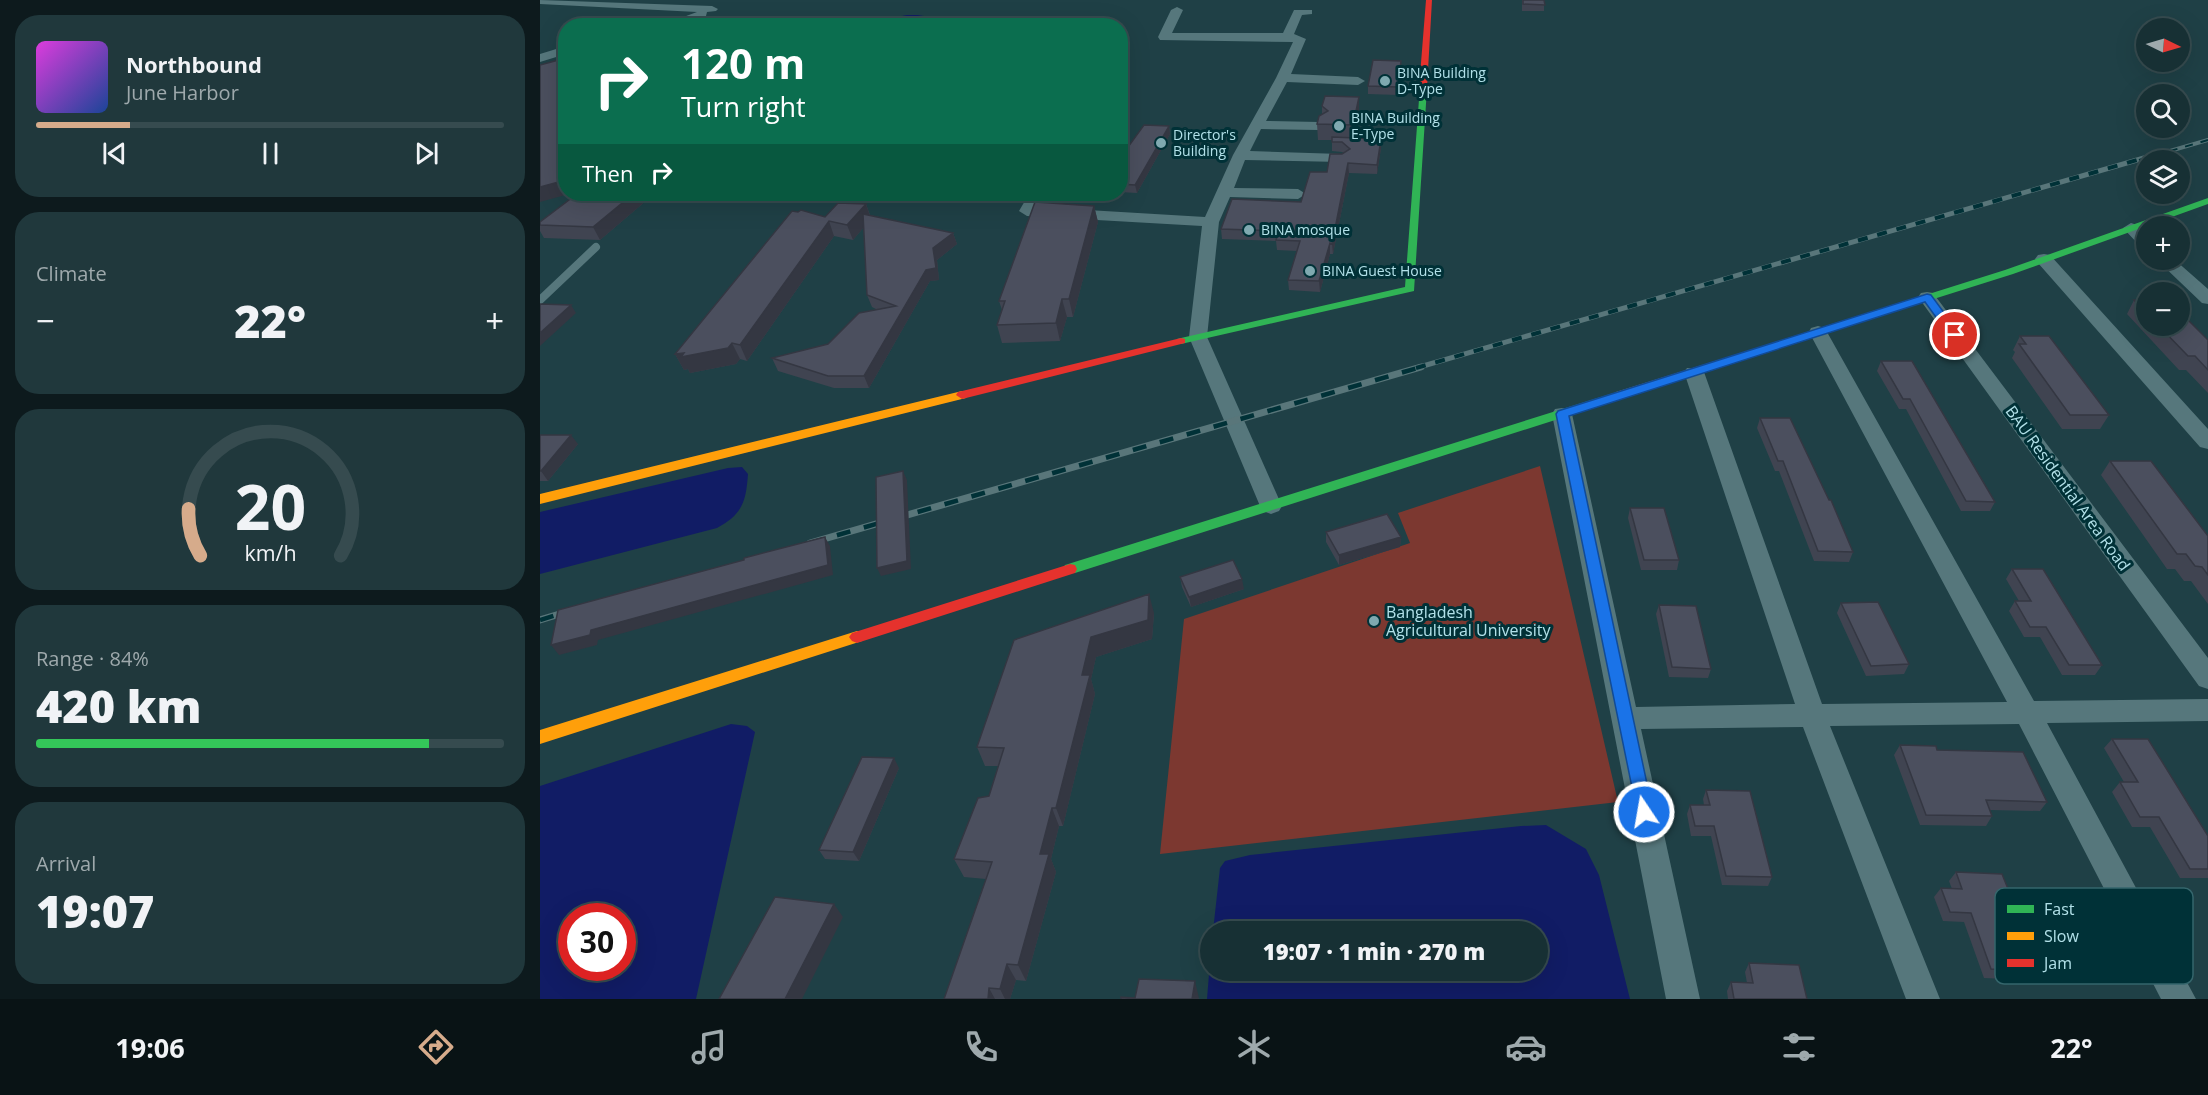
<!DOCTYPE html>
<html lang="en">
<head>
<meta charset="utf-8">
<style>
	body { margin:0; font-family:"Open Sans",sans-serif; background:#20383c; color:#f1f3f6; height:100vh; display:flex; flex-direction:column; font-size:22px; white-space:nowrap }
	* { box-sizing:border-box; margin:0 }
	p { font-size:20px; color:#9ea9ac }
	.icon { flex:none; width:33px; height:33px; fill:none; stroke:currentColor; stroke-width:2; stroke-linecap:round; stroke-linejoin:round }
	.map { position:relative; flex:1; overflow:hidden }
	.drawer { display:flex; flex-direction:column; gap:15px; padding:15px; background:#0d1a1d; width:540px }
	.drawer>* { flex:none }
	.top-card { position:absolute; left:18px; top:18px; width:570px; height:183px; border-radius:24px; box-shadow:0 6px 24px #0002,0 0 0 2px #364b4f; background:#0b6e4f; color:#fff; overflow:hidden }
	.needle { width:39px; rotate:95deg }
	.controls { position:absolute; left:1596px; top:18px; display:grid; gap:12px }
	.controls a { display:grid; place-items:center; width:54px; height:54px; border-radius:50%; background:#173034; box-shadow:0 6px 24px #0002,0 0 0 2px #364b4f; font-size:30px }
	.speed { position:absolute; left:18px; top:903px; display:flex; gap:12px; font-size:30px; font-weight:700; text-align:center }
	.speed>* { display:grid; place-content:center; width:78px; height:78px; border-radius:50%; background:#173034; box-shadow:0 6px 24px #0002,0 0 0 2px #364b4f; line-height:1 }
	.speed .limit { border:9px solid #d22; background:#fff; color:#111 }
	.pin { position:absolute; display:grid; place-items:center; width:51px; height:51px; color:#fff; margin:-26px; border:3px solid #fff; border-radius:50%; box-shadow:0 2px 6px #0007 }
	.me { position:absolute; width:66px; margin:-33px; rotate:348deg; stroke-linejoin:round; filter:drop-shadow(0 0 4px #0008) }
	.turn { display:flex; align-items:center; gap:21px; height:126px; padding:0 24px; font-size:27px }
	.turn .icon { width:78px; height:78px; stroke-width:2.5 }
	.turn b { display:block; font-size:42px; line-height:51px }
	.then { display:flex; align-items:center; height:57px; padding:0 24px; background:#0003; gap:12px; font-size:22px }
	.big { font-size:45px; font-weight:800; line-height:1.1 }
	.drawer .card { flex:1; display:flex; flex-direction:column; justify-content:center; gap:9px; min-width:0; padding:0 21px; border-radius:24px; background:#20383c }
	.drawer .dial { align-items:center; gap:0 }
	.dial svg { height:156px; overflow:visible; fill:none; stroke:#364b4f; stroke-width:7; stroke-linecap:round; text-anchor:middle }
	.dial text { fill:#f1f3f6; stroke:none }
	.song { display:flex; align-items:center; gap:18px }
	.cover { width:72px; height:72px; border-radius:9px; background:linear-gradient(135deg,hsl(300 70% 55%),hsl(220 70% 35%)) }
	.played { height:6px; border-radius:3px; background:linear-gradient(90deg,#d6ab8b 20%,#364b4f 20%) }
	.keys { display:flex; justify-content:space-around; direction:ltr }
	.heat { display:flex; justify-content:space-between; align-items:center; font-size:33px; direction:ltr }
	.charge { height:9px; border-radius:4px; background:linear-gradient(90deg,#34c759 84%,#364b4f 0) }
	.trip { position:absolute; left:660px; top:921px; width:348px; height:60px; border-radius:30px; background:#173034; box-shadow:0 6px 24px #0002,0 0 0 2px #364b4f; font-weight:800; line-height:60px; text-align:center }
	.dock { display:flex; height:96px; justify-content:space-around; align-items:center; background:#091315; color:#9ea9ac }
	.dock .icon { width:42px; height:42px }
	.dock .active { color:#d6ab8b }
	.dock b { font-size:27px; color:#f1f3f6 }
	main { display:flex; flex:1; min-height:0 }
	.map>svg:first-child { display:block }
	.green { fill:#7c3830 }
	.water { fill:#111c65; fill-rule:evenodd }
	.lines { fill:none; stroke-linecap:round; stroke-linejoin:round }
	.lane { stroke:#56777c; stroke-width:8 }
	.street { fill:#56777c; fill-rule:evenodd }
	.fast { fill:#30b455; fill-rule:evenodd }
	.slow { fill:#ff9f0a; fill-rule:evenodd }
	.jam { fill:#e5322d; fill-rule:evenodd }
	.rail-far2-casing { stroke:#59767a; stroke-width:4 }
	.rail-far1-casing { stroke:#59767a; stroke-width:5 }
	.rail-casing { stroke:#59767a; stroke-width:7 }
	.rail-far2 { stroke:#003137; stroke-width:2; stroke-dasharray:8; stroke-linecap:butt }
	.rail-far1 { stroke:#003137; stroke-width:4; stroke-dasharray:10; stroke-linecap:butt }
	.rail { stroke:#003137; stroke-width:4.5; stroke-dasharray:14; stroke-linecap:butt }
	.wall { fill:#404451 }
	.shaded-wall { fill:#343742 }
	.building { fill:#4b4f5e; stroke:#343742; stroke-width:1.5 }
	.route { fill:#1a73e8; stroke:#114b97; stroke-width:1.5 }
	.poi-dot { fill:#7fa9b0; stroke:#003137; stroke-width:2 }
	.labels { text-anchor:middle; stroke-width:6; stroke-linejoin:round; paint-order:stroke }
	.far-poi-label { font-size:14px; fill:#b2e1e9; stroke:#003137; text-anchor:start }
	.street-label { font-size:16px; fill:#b2e1e9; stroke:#003137 }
	.poi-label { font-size:16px; fill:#b2e1e9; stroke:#003137; text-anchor:start }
	.key { fill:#003137; stroke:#35666c; stroke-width:1.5 }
	.key-label { font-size:16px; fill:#b2e1e9 }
</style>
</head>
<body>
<main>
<section class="drawer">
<div class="card">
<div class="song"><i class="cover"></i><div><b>Northbound</b><p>June Harbor</p></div></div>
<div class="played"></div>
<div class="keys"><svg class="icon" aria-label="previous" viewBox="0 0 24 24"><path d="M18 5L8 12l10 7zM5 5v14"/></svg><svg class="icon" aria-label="pause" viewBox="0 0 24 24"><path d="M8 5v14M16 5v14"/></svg><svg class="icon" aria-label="next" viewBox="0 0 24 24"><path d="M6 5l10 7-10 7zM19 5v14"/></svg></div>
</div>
<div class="card"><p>Climate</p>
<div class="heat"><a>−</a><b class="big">22°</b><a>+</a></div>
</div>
<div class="card dial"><svg viewBox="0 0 100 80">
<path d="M14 69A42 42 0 1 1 86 69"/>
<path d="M14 69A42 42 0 0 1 8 45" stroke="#d6ab8b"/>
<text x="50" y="56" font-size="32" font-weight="700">20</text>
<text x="50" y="72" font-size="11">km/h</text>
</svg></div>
<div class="card"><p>Range · 84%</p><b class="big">420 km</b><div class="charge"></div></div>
<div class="card"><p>Arrival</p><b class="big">19:07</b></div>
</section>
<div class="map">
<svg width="1668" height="999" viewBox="0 0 1668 999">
	<rect width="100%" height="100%" fill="#1f4046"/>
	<path class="green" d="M1000,466L1078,802L620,854L644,619L870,543L858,513Z"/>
	<path class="water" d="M367,15H377L445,25H335L346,19Z
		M202,467L208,474C206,501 203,514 177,528L0,574V512L188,468Z
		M191,724L207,726L215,732L156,999H0V786ZM32,916H82V968H32Z
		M1006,825L1046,849L1059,875L1090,999H667L670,962V970H998V932L673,931L680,868L685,861L710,855L981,826Z"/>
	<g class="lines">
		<path class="lane" d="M0,300L56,247"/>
		<path class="street" d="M0,0L172,6L178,9L176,11L167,12L166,16L139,26H119L157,12L0,4Z
			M637,7L643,10L632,33H743L754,10H772V14L762,15L754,34L766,39L751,74L818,77L825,81L818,85L747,82L726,121L779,122L786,126L779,130L721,129L710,151L801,154L808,158L801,162L705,160L694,188L758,189L766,194L758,199L690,197L679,222L667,337L742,506L739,511L731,514L723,511L720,506L649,337L662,226L487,216L479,211L489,194H505L497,207L665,217L693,155L736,78L753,42L620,40L618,37L631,10Z
			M26,46V54L0,62V54Z
			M1591,223L1597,225L1606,233V247L1600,246L1583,228Z
			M1504,254L1510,255L1668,429V449L1660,447L1498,263L1495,259L1498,255Z
			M1617,260H1635L1668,289V304L1662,303Z
			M1387,292L1393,293L1668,658V689L1659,686L1381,301L1378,297L1381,293Z
			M1278,326L1285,328L1287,332L1494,701L1668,699V721L1507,723L1656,999H1621L1479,724L1290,726L1400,999H1366L1263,727L1101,729L1160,999H1126L1012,414L1015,409L1022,408L1029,409L1032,414L1096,707L1255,704L1144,372L1147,368H1161L1164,372L1282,704L1467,702L1269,332L1271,328Z"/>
		<path class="fast" d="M880,86L887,88L874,291L641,344L637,343V339L641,338L865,287Z
			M1668,198V204L1473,274L1327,320L1323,321L1317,318L1319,316L1465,270Z
			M1080,391L1086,395L1084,398L535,573H525L523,569L525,565Z"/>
		<path class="slow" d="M1323,315L1329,318L1327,320L1084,398H1076L1074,395L1076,392Z
			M422,391L426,392L428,395L426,398L0,504V494Z
			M317,631L322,633L325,637L322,641L0,744V730Z"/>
		<path class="jam" d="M886,0H892L887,88L883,90L879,88Z
			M641,338L645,339V343L422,399L416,395L418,392Z
			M530,564L535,565L537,569L535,573L317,643L312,641L309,637L312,633Z"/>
		<g class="rail-far2-casing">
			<path id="rail-far2" d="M1599,160L1668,140"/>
		</g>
		<g class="rail-far1-casing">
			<path id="rail-far1" d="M876,368L1604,158"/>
		</g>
		<g class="rail-casing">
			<path id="rail" d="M270,543L881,367
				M0,620L33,610"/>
		</g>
		<use href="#rail-far2" class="rail-far2"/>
		<use href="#rail-far1" class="rail-far1"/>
		<use href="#rail" class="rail"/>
	</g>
	<path class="wall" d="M982,0H1004V11H982Z
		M861,69L858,95L828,94V86Z
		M782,106L819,113L814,138L841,148L837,174L809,173L793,254H790L780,292L749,290L748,280L757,251L737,250L736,241L682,239L681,229L761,202L804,153L802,152L792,151V140H778L777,124L782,115Z
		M629,126L630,134L597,193L580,192V158Z
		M37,194H114L60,240L4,238L0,231V222Z
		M326,204L330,215L413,233L417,244L397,260L399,280L390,281L329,388H294L238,371L232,358L288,344L338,310L332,307L327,295L324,227L313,240L294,236L207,361L200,359L196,364L150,373L148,369L144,370L135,354L258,212L285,217Z
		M554,206L558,222L533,317H527L520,341L462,343L457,325L462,310L459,301Z
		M1594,300H1606V326H1640L1668,340V393L1646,370H1639L1587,314Z
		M1480,336L1569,415L1560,429H1522L1472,358L1475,352L1473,350Z
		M1341,361L1455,502L1450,511H1421L1366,409H1359L1337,371Z
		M1220,418L1313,552L1309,562L1274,561L1239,471H1235L1217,428Z
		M0,435L38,444L8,481H0Z
		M1570,461L1668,536V604L1651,581H1644L1635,569H1627L1561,475Z
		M1090,508L1139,560L1137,570H1101L1088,518Z
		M786,532L861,537L860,547L799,565L786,542Z
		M1472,569L1562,665L1555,675H1522L1500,637H1484L1469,611L1475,601H1479L1466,579Z
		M640,577L704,589L651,607L642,587Z
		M1301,603L1369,664L1364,674L1326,676L1297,613Z
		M1119,605L1171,669L1168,678L1129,677L1116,614Z
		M614,613L612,639L556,657L551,679L555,694L523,826H519L511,859L516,872L486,981L476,980L470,999H404L446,879L424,877L414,859L449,796L458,766H445L437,747Z
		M1572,739L1668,836V878H1640L1610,827H1592L1572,792L1580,782H1584L1564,748Z
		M1360,745L1397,750L1507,802L1500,811L1450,810L1452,816L1446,826L1380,825L1354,755Z
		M359,768L319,861L285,859L279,850Z
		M1166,790L1232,877L1228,886L1182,885L1171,836H1151L1147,814L1150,805H1164L1163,799Z
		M1416,872L1501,971L1493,980L1444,978L1424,922L1403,921L1394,897L1401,888L1412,889L1409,881Z
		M1209,963L1267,999H1188L1187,991L1191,982L1207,983L1205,972Z"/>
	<path class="shaded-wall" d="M861,61V69L858,95V87Z
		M819,97V113L813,141V125Z
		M629,126L630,134L597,193L595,185Z
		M841,139V148L837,174V165Z
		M808,163L809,173L793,254L792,244Z
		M26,180V194H29L0,202V187Z
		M93,194H114L60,240L53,227Z
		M326,204L331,219L313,240L307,225Z
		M554,206L558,222L533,317L529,299Z
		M289,221L294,236L207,361L200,345Z
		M413,233L417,244L397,260L399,280L390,281L329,388L324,376L393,248Z
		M790,243V254L780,292L779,281Z
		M522,299L527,317L520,341L516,323Z
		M31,305L36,313L0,346V333Z
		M192,343L200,359L196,364L150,373L148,369L144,370L135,354Z
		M31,435L38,444L8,481L1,471Z
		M363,471L367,480L371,569L341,576L337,568Z
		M285,537L290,546L293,575L58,640L57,645L19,655L11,645Z
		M861,537L860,547L799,565V555Z
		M702,579L704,589L651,607L649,597Z
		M609,594L614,613L612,639L556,657L551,679L555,694L523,826L516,808L542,675L551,637Z
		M354,758L359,768L319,861L313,852Z
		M512,808L519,826L511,859L516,872L486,981L478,965L500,854Z
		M294,904L303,917L262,999H245Z
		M467,964L476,980L470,999H465L460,989Z
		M655,981L659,998V999H652Z
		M449,988L455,999H448Z"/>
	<path class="building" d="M983,0H1004L1005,5L983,4Z
		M26,58V180L0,187V65Z
		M833,60L861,61L858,87L828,86Z
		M785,96L819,97L813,125L777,124L779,116L788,111L782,106Z
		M604,125L629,126L595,185L580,184V158Z
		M792,137L841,139L837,165L808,163L792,244L790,243L779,281L748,280L760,241L736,240L739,231L681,229L692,199L761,202L770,172H787L790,154H802L810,149L802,142H792Z
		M37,194H93L53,227L0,225V222Z
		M495,202L554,206L529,299H522L516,323L457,325L465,301H459Z
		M298,203L326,204L307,225L289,221L200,345L192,343L188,348L141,357L144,353L135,354L252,211L258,212L261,210L285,217Z
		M323,214L413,233L393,248L396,268L386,270L324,376H288L232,358L288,344L319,313L356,306L327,295Z
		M1594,300H1606V313Z
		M0,304L31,305L0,333Z
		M1640,312L1668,340V370L1655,356H1648L1619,326H1640Z
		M1480,336H1509L1569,415H1530L1479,344H1486Z
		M1341,361H1372L1455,502L1426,501L1370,399H1363Z
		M1220,418H1250L1289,500H1291L1313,552L1278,551L1243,461H1238Z
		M0,435H31L1,471H0Z
		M1570,461H1611L1668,536V575L1662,567L1655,566L1646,554H1637Z
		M363,471L367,561L337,568L336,477Z
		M1090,508H1124L1139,560H1104Z
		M847,514L861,537L799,555L786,532Z
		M285,537L288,565L51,630L50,635L11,645L18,610L204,560V558Z
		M693,560L702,579L649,597L640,577Z
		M1472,569H1503L1562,665H1529L1506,627H1490L1475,601H1491Z
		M609,594L608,620L551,637L542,675H550L516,808H512L500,854H509L478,965L467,964L460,989L449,988L448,999H404L452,862L414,859L438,798L449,796L464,748L437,747L474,640Z
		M1338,602L1369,664L1331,666L1301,603Z
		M1119,605L1156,606L1171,669L1132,667Z
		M1572,739H1608L1668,836V869H1650L1619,817H1600L1580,782H1598Z
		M1360,745L1396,746L1397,750L1483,752L1507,802L1446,800L1452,816L1386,815Z
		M322,757L354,758L313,852L279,850Z
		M1166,790L1210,791L1232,877L1186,876L1174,826H1155L1150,805H1170Z
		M1416,872L1462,874L1501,971L1451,969L1431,913L1410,912L1401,888L1422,889Z
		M235,897L294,904L245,999H179Z
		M1209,963L1259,965L1267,999H1194L1191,982L1213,983Z
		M599,979L655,981L652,999H581V997L595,998Z"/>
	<path class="route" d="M1387,294L1391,295L1419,333V338H1411L1385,302L1029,416L1113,812L1111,817L1104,820L1098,817L1016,414L1018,411Z"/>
	<g class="poi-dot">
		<circle cx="845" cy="81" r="6"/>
		<circle cx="799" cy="126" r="6"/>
		<circle cx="621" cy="143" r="6"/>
		<circle cx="709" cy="230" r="6"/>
		<circle cx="770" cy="271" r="6"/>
		<circle cx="834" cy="621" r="6"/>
	</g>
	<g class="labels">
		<g class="far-poi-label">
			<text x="857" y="78">BINA Building<tspan x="857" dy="16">D-Type</tspan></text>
			<text x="811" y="123">BINA Building<tspan x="811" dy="16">E-Type</tspan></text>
			<text x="633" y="140">Director's<tspan x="633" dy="16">Building</tspan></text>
			<text x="721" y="235">BINA mosque</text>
			<text x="782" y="276">BINA Guest House</text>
		</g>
		<g class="street-label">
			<text transform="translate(1528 488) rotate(54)" y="6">BAU Residential Area Road</text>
		</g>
		<g class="poi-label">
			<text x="846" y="618">Bangladesh<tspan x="846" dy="18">Agricultural University</tspan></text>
		</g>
	</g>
	<rect x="1455" y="888" width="198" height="96" rx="9" class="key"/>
	<rect x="1467" y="905" width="27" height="8" fill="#30b455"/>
	<rect x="1467" y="932" width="27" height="8" fill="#ff9f0a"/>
	<rect x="1467" y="959" width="27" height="8" fill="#e5322d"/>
	<g class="key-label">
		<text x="1504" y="915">Fast</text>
		<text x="1504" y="942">Slow</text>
		<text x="1504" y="969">Jam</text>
	</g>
</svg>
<div class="controls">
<a><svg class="needle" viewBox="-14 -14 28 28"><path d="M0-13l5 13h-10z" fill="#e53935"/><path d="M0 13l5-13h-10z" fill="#9ea9ac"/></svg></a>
<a><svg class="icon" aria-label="search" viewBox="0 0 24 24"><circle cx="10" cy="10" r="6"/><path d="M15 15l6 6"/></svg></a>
<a><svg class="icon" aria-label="layers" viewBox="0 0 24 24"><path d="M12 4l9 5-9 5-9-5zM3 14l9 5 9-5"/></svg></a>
<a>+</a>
<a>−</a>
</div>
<div class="speed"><div class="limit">30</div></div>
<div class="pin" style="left:1415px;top:335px;background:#d93025"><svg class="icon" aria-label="arrive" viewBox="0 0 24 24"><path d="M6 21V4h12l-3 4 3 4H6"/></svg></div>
<svg class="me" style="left:1104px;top:812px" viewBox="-20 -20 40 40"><circle r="17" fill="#1a73e8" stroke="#fff" stroke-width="3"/><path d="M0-11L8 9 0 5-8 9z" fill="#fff"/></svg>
<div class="trip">19:07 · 1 min · 270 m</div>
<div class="top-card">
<div class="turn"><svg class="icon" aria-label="right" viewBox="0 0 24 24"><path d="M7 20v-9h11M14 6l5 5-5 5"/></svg><div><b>120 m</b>Turn right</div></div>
<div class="then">Then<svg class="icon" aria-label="right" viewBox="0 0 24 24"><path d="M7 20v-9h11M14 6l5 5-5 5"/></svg></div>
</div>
</div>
</main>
<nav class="dock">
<b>19:06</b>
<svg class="icon active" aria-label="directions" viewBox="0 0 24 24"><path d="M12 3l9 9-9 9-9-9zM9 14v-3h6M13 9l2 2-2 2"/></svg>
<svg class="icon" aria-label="music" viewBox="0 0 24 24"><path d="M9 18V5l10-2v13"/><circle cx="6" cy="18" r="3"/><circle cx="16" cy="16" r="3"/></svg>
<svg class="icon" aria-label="phone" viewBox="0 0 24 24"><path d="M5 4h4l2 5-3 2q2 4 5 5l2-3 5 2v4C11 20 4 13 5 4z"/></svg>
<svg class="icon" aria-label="climate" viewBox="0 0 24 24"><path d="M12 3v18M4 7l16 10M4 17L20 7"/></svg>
<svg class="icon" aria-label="car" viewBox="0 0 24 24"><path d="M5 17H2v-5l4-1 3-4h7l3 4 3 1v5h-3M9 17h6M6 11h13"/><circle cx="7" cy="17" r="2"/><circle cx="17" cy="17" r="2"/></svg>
<svg class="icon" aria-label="filters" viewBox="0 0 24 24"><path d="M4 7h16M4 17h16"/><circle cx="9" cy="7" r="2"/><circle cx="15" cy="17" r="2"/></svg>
<b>22°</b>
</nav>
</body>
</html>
